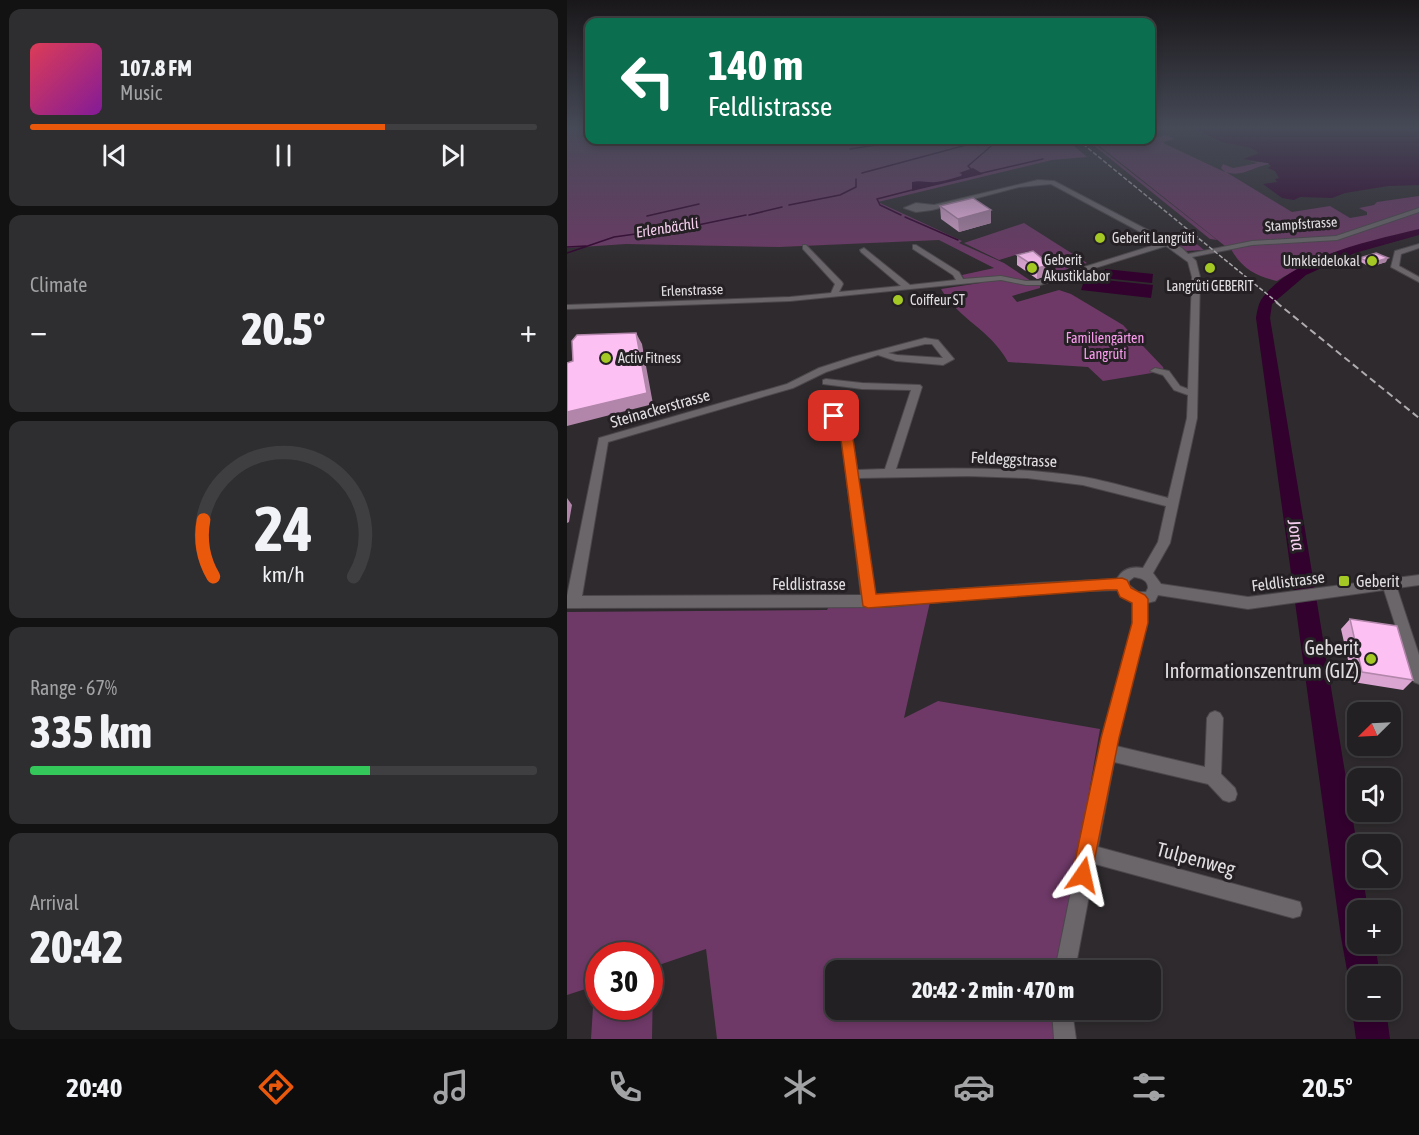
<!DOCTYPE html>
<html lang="en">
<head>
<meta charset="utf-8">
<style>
	body { margin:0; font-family:"Asap Condensed",sans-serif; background:#2e2d2f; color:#f1f3f6; height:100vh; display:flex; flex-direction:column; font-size:22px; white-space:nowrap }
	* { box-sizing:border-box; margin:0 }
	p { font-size:20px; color:#a2a3a5 }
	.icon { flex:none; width:33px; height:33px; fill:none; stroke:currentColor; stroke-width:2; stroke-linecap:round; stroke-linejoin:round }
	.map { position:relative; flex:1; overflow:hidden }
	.panel { display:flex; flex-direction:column; gap:9px; padding:9px; background:#131213; width:567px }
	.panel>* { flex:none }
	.banner { position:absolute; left:18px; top:18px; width:570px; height:126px; border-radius:12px; box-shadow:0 3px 9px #0003,0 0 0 2px #3f3e40; background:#0b6e4f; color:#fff; overflow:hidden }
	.needle { width:39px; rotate:246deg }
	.fabs { position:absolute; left:780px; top:702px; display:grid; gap:12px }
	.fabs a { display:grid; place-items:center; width:54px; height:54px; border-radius:12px; background:#222022; box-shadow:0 3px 9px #0003,0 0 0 2px #3f3e40; font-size:30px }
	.speed { position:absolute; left:18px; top:942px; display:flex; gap:12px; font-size:30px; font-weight:700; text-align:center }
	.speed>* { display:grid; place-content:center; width:78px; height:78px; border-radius:50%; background:#222022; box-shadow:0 3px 9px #0003,0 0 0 2px #3f3e40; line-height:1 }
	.speed .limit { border:9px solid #d22; background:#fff; color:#111 }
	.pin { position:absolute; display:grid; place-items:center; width:51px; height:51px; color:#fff; margin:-26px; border-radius:12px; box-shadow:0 3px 9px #0006 }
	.me { position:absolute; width:66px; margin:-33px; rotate:11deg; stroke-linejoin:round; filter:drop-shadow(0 0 4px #0008) }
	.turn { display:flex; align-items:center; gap:21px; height:126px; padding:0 24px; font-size:27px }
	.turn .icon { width:78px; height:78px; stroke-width:2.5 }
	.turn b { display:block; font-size:42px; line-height:51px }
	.big { font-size:45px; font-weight:800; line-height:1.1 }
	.panel .widget { flex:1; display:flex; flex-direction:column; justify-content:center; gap:9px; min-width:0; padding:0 21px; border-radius:12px; background:#2e2d2f }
	.panel .dial { align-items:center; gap:0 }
	.dial svg { height:156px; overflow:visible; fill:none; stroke:#3f3e40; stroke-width:7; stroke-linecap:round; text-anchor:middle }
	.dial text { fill:#f1f3f6; stroke:none }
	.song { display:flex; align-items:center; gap:18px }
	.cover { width:72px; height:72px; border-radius:9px; background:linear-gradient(135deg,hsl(350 70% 55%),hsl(290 70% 35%)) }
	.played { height:6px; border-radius:3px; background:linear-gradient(90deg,#ea580c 70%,#3f3e40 70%) }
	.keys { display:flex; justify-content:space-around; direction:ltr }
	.heat { display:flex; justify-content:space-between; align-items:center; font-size:33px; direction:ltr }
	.charge { height:9px; border-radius:4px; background:linear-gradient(90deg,#34c759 67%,#3f3e40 0) }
	.trip { position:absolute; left:258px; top:960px; width:336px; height:60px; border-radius:12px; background:#222022; box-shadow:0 3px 9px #0003,0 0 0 2px #3f3e40; font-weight:800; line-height:60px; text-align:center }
	.menu { display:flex; height:96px; justify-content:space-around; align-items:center; background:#0e0d0e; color:#a2a3a5 }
	.menu .icon { width:42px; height:42px }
	.menu .selected { color:#ea580c }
	.menu b { font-size:27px; color:#f1f3f6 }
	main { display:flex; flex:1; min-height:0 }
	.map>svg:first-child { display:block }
	.green { fill:#6e3967 }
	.water { fill:#32012e }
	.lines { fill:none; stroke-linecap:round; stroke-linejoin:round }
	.stream { stroke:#32012e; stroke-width:1.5 }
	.river { fill:#32012e; fill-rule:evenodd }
	.minor-casing { stroke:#4b474b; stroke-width:2 }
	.minor { fill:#6b666a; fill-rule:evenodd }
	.rail-far1 { stroke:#afacaf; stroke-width:1.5; stroke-dasharray:4.5 2; stroke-linecap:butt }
	.rail { stroke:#afacaf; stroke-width:2; stroke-dasharray:7 4; stroke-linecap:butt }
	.wall { fill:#daa5d1 }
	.shaded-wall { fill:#b186aa }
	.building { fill:#fdc0f3; stroke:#b186aa; stroke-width:1.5 }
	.route { fill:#ea580c; stroke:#983908; stroke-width:1.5 }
	.poi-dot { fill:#a4c824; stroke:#242024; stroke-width:2 }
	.labels { text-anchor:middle; stroke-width:6; stroke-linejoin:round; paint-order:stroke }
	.far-street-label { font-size:14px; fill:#e1dee1; stroke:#242024 }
	.far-poi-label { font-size:14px; fill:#e1dee1; stroke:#242024; text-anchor:start }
	.far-park-label { font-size:14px; fill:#fc9def; stroke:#242024 }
	.far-water-label { font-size:15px; font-style:italic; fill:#f6cfef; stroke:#242024 }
	.street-label { font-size:16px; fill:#e1dee1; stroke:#242024 }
	.poi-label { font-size:16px; fill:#e1dee1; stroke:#242024; text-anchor:start }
	.water-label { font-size:18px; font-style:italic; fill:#f6cfef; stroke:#242024 }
	.near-poi-label { font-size:20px; fill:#e1dee1; stroke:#242024; text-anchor:end }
	.near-street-label { font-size:20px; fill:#e1dee1; stroke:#242024 }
</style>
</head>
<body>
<main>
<section class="panel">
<div class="widget">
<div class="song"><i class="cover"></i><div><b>107.8 FM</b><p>Music</p></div></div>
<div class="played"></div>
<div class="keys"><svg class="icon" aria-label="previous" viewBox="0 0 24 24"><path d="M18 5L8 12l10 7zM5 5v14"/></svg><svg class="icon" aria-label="pause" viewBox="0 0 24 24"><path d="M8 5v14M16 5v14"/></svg><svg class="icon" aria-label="next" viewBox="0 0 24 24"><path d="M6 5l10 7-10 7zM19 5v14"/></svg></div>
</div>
<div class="widget"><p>Climate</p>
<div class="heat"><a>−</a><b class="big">20.5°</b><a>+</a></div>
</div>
<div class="widget dial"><svg viewBox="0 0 100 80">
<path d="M14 69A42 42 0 1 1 86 69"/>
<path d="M14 69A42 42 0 0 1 9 40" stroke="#ea580c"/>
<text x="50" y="56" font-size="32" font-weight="700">24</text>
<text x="50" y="72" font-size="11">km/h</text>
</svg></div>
<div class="widget"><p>Range · 67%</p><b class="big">335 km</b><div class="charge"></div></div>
<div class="widget"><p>Arrival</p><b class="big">20:42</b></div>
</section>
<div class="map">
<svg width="852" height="1039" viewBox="0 0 852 1039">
	<rect width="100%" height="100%" fill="#2e2a2d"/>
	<path class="green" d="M0,127H22V140H500L520,157L485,160L311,202L395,241L392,243L437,263L464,281L473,283V288L445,296L450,302L492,290L504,294L556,325L596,367L597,371L536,381L521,367L441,362C423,329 392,320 374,289L413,283L411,279L398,281L395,275L427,268L372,240L212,247L59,244L0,248Z
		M584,129H589L586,131L589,137L599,135L608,139L596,142L598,144L658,172L654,168L656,164L666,168L691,163L682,161L701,163L703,164C687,166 675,178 659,172L725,212L763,206L783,218L800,215V212L792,208L807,205L810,202L852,196V208L772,236L658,246L525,140H584Z
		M520,140H523L650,240L643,239Z
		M852,211V230C802,242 754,253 710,281C689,276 675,269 664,249L696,244L777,238Z
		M457,223L520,263L491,272L462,251L432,260L397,243Z
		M615,232L637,250L617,251L590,236Z
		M363,602L337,718L371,701L533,729L491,970H268V1010H489L491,1039H150L139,949L83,968L82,956H32L31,985L0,995V612L260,610L262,606L326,607Z
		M86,984L85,1039H24L26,1007L31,1005L32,1006H82L83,985Z"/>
	<path class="water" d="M624,127H852V185L821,186L778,193L765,198L733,197L727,200L715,198L696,184L710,182L708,179L712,178L708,171L701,168L704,166L701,163L676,159L692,153L684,148L654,142Z
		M406,168L416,174L345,191V182C354,180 361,183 369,182C378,181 386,178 394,176L395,174L392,173Z
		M538,269L586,274L585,283L536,278Z
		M518,278L586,285L584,298L514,290Z"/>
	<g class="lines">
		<path class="stream" d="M283,149L341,140
			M404,169L401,166L430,141
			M295,173L418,140
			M411,174L476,159
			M222,205L273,195L289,187V179
			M182,215L215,207
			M334,215L313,205L310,199L349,189
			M80,216L132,204
			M338,217L391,240
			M0,247L19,246
			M0,253L47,237L126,226L179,215"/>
		<path class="river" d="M852,229V235L788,253L739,275L705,304L703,318L790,845V878H796L801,910H790V944H808L813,976H790V990L785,988L781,976L774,937L689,318C690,312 691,305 694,300C725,256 803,241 852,229Z
			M790,998V1010H819L823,1039H789L785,1010Z"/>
		<g class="minor-casing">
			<path id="minor" d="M471,180L487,181L615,248L621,254L685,241L769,236L852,208V212L770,240L685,245L625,257L629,261L633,277L630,418L603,543L586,573L594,584L681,597L852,575V585L830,588L852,655V684L847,682L845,677L817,590L681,609L591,595L588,601L580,603V623L549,746L638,767L640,718L643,713L648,711L653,713L656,718L654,774L668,788L670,794L668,800L662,802L656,800L641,784L547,762L531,847L726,900L733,902L735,909L733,916L726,918L528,864L508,970H488L535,738L566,623V603L550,590L470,593L322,607L0,608V596L32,438L220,384L252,368L286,357L358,338L371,340L387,359L376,365L329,361L311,355L259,372L226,388L41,442L15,596L294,595L274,432L258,411L259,409H267L284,432L290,470L318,469L344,390L295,389L256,384V380L259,379L295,383L353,385L355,387L329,469C391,468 455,467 517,477C545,482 573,491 601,498L620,418L621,395L607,390L596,375L583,371L588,368L602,371L613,386L621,389L625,277L621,262L599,246L473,285H459L434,280L223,301L0,309V305L223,297L264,293L268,284L236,249V245H239L275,282L276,284L272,292L334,286L294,252L293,250L297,248L343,285L389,280L386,275L346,249V245H349L392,272L396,279L434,276L459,281H472L594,243L484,184L452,187L365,210L349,212L337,208L349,203L367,205ZM358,344H365L376,358L330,355L321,353ZM401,476L460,478L516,485L599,506L591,542L576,568C565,566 555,569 550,579L470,583L308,595L291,478ZM567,577C574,578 581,580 581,588L579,592H571L562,585V581Z
				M852,244V248L834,254L832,266L852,277V282L824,267L828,251Z
				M485,1010H505L509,1039H487Z"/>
		</g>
		<use href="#minor" class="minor"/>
		<path class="rail-far1" d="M511,140L711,303"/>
		<path class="rail" d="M709,302L852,418"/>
	</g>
	<path class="wall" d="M373,206L424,223L392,232L374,219Z
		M450,255L482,275L470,279L450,265Z
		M793,258L819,262L803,267L792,261Z
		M783,619L846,680L836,690L786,682L774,629Z"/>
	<path class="shaded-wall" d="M424,210V223L392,232L391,219Z
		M821,258L819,262L803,267L804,263Z
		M483,265L482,275L470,279V268Z
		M69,333L75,344L86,404L0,426V412Z
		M0,498L5,505L2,522L0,523Z"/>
	<path class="building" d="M406,198L424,210L391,219L373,206Z
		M466,251L483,265L470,268L450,255Z
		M809,253L821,258L804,263L793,258Z
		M69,333L80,393L0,412V363L6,361L5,341L10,335Z
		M783,619L830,626L846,680L795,672Z"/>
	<linearGradient id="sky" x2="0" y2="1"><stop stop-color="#191719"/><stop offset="0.47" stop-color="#464a57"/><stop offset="1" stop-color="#464a57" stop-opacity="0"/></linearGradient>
	<rect width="852" height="272" fill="url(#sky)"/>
	<path class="route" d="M267,412L271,413L285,432L309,594L555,578L560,580L564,588L578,595L581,599V623L552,738L523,882L516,885L508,882L505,875L534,738L565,623V603L553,597L550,590H539L301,608L296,606L273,432L262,416Z"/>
	<g class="poi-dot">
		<circle cx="533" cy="238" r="6"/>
		<circle cx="805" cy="261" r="6"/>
		<circle cx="465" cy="268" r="6"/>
		<circle cx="643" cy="268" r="6"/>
		<circle cx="331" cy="300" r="6"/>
		<circle cx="39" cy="358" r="6"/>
		<rect x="771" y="575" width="12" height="12" rx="3"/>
		<circle cx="804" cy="659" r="6"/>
	</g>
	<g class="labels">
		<g class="far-street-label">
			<text transform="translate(734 224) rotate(-4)" y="5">Stampfstrasse</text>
			<text transform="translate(125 290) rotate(-2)" y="5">Erlenstrasse</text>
		</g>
		<g class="far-poi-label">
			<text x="545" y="243">Geberit Langrüti</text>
			<text x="477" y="265">Geberit<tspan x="477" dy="16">Akustiklabor</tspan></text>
			<text x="793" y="266" text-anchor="end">Umkleidelokal</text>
			<text x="643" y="291" text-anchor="middle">Langrüti GEBERIT</text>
			<text x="343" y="305">Coiffeur ST</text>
			<text x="51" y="363">Activ Fitness</text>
		</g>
		<g class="far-park-label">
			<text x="538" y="343">Familiengärten<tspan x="538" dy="16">Langrüti</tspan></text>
		</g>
		<g class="far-water-label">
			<text transform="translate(100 228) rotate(-9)" y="5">Erlenbächli</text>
		</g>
		<g class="street-label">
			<text transform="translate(93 408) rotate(-16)" y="6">Steinackerstrasse</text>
			<text transform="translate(447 459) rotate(3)" y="6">Feldeggstrasse</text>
			<text transform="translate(721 581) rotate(-7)" y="6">Feldlistrasse</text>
			<text x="242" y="590">Feldlistrasse</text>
		</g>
		<g class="poi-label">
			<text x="789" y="587">Geberit</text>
		</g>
		<g class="water-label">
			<text transform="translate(729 535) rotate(81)" y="6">Jona</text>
		</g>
		<g class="near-poi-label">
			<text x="792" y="655">Geberit<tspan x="792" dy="23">Informationszentrum (GIZ)</tspan></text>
		</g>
		<g class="near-street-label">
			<text transform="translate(629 859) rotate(15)" y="7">Tulpenweg</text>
		</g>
	</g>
</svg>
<div class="fabs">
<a><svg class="needle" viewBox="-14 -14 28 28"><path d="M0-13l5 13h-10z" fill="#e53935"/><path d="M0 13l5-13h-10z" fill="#a2a3a5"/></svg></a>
<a><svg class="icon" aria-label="sound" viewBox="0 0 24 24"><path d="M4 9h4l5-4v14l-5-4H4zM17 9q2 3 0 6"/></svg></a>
<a><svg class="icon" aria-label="search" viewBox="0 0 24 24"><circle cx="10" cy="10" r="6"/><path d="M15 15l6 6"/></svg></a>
<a>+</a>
<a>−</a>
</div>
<div class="speed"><div class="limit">30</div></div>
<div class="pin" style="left:267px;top:416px;background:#d93025"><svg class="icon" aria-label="arrive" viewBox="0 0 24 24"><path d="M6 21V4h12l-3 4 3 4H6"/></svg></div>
<svg class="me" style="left:516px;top:875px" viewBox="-20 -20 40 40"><path d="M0-17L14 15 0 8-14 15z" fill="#ea580c" stroke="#fff" stroke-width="4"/></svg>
<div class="trip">20:42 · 2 min · 470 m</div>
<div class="banner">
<div class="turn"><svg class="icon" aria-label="left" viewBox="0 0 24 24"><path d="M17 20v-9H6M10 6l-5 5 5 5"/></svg><div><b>140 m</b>Feldlistrasse</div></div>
</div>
</div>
</main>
<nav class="menu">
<b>20:40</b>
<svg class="icon selected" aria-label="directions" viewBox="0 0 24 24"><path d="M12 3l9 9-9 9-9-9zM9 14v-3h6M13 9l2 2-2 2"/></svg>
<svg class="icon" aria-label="music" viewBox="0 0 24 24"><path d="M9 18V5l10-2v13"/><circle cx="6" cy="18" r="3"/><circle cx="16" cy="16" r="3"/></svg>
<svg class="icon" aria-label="phone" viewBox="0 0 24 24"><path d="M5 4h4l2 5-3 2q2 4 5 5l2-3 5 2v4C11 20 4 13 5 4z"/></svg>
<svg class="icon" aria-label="climate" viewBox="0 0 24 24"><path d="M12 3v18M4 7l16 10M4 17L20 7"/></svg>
<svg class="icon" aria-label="car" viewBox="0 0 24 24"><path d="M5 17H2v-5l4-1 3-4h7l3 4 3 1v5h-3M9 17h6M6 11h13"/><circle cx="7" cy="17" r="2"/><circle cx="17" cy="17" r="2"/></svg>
<svg class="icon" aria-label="filters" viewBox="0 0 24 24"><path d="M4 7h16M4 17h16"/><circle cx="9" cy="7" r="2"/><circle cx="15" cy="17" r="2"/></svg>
<b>20.5°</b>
</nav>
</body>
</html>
